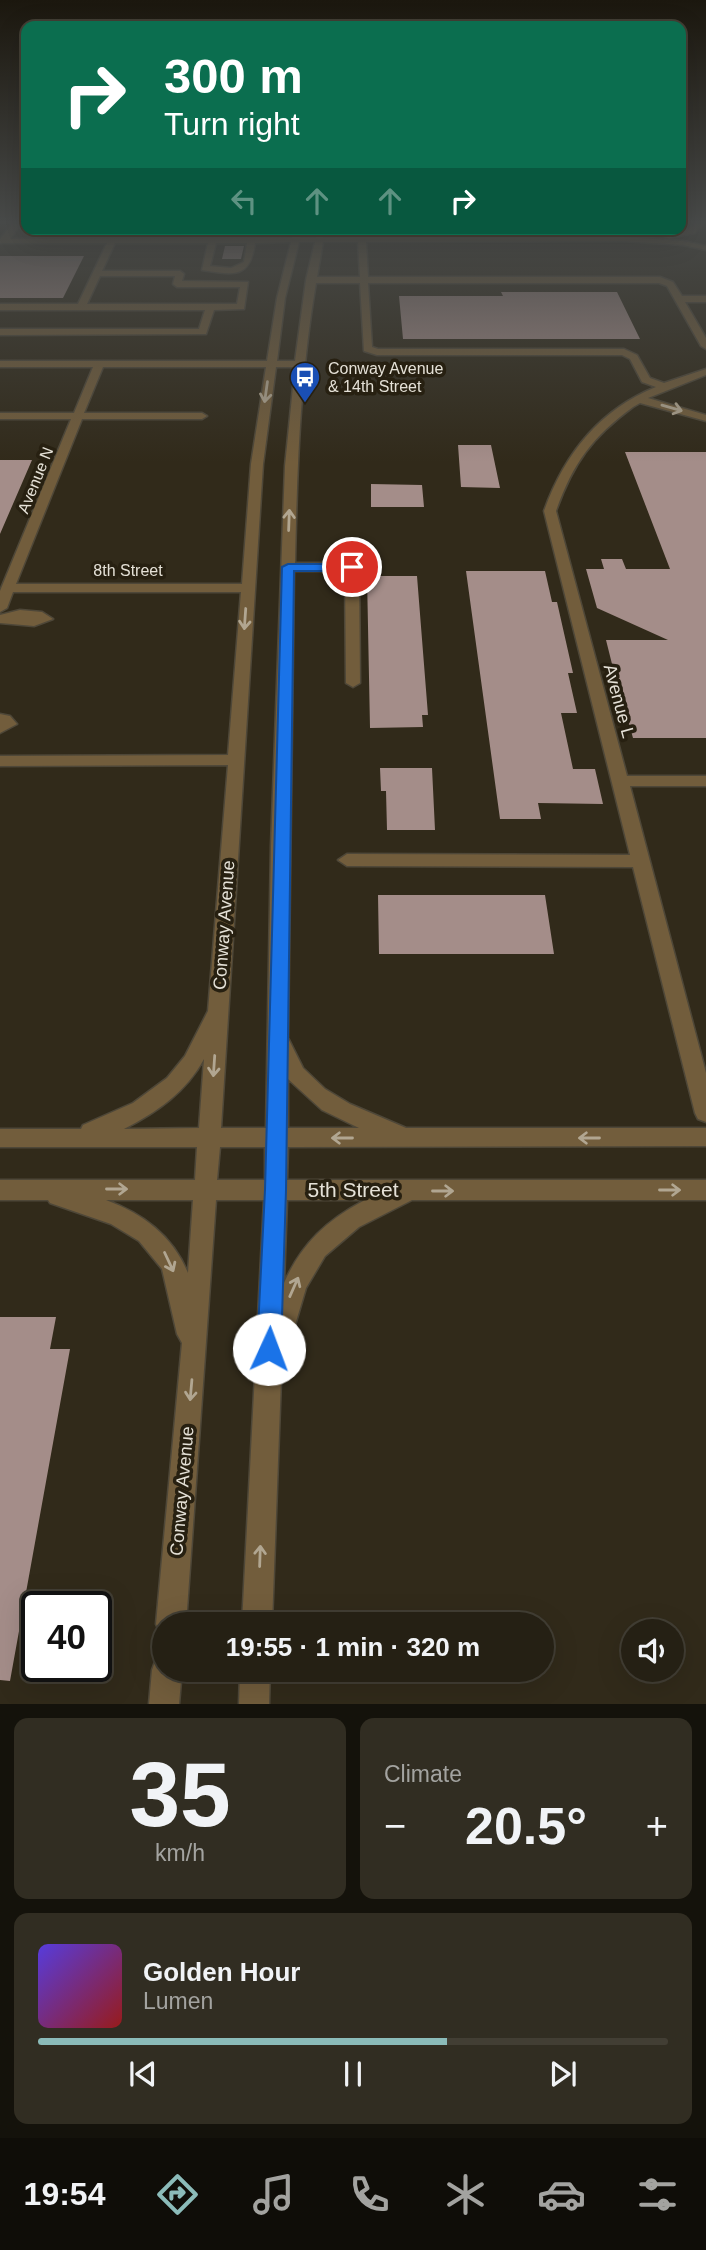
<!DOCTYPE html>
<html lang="en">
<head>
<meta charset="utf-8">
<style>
	body { margin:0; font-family:Helvetica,sans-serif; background:#312d22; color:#f1f3f6; height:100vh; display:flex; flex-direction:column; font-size:26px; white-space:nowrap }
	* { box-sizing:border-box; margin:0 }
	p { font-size:23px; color:#a3a3a0 }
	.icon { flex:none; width:38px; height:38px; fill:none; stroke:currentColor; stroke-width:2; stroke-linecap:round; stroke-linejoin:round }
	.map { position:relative; height:1704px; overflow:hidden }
	.panel { display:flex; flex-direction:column; gap:14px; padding:14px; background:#14120b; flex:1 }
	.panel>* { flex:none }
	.banner { position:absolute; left:21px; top:21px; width:665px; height:214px; border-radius:14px; box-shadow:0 7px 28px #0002,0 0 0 2px #423e34; background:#0b6e4f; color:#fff; overflow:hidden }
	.fabs { position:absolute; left:621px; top:1619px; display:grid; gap:14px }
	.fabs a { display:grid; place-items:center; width:63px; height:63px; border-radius:50%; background:#252014; box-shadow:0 7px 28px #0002,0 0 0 2px #423e34; font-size:35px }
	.speed { position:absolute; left:21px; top:1591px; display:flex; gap:14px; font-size:35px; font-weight:700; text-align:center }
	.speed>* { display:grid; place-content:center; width:91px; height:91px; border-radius:50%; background:#252014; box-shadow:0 7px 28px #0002,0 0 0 2px #423e34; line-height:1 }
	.speed .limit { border:4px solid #111; border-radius:10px; background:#fff; color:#111 }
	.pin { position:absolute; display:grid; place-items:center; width:60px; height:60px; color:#fff; margin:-30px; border:4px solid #fff; border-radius:50%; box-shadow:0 2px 7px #0007 }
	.me { position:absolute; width:77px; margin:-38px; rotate:2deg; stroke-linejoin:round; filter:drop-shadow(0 0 5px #0008) }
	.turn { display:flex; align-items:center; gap:24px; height:147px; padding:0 28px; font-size:32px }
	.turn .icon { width:91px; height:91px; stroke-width:2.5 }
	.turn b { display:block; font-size:49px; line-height:60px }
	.lanes { display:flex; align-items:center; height:66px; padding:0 28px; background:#0003; justify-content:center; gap:35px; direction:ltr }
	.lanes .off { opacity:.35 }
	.big { font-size:52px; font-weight:700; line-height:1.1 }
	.panel .tile { flex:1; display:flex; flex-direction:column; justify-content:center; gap:10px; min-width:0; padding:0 24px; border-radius:14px; background:#312d22 }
	.panel .dial { align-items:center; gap:0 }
	.dial b { font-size:91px; line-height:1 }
	.song { display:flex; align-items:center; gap:21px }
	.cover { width:84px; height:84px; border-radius:10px; background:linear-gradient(135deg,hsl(250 70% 55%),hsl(0 70% 35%)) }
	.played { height:7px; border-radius:4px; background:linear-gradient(90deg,#8bbbb9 65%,#423e34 65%) }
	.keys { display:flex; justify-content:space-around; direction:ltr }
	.heat { display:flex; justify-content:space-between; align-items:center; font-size:38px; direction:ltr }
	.panel .tiles { flex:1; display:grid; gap:14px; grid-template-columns:1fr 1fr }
	.tile:last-child { grid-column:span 2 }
	.trip { position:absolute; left:152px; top:1612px; width:402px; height:70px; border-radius:35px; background:#252014; box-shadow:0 7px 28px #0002,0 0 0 2px #423e34; font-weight:700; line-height:70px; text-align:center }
	.tab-bar { display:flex; height:112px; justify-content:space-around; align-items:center; background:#0f0d08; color:#a3a3a0 }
	.tab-bar .icon { width:49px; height:49px }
	.tab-bar .selected { color:#8bbbb9 }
	.tab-bar b { font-size:32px; color:#f1f3f6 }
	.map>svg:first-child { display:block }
	.building { fill:#a48d89 }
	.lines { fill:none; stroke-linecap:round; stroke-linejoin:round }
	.minor-casing { stroke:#4e4738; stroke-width:3 }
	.minor { fill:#725d3c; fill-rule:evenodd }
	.oneway { stroke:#b1a691 }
	.route { fill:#1a73e8; stroke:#114b97; stroke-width:2 }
	.labels { text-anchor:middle; stroke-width:7; stroke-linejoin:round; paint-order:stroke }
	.far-poi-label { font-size:16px; fill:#e5e1d7; stroke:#272011; text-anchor:start }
	.far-street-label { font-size:16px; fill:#e5e1d7; stroke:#272011 }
	.street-label { font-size:18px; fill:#e5e1d7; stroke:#272011 }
	.near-street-label { font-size:21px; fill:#e5e1d7; stroke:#272011 }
</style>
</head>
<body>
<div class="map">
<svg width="706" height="1704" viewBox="0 0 706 1704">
	<rect width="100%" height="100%" fill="#312a1a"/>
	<path class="building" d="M225,246H244L241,259H222Z
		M0,256H84L63,298H0Z
		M501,292H617L640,339H403L399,296H503Z
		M458,445H491L500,488L461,487Z
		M625,452H706V738H633L612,664L606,640H668L597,608L586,569H604L601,559H622L626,569H670Z
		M0,460H32L0,534Z
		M371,484L422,485L424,507H371Z
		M466,571H545L552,602H557L573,673H568L577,713H561L573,769H595L603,804L538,803L541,819H500Z
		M367,576H417L428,715H422L423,727L370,728Z
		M380,768H432L435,830H387L386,791H381Z
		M378,895H545L554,954H379Z
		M0,1317H56L50,1349H70L10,1681L0,1680Z"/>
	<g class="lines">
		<g class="minor-casing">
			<path id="minor" d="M13,223H21L10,239L292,238L294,229H302L300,238H316L317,229H325L323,238L358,237V232L362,230L366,232V237H623L683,241L706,246V250L683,245L623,241L366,242L368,277H660L673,282L682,296H706V302H685L706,338V349L701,346L667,286L659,283H368L372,347L378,349H624L637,355L650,378L664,383L706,369V375L648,398L706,415V421L640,403L633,407C592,437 573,463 556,511L627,776H706V786H630L706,1073V1122L698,1119L695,1113L633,867L347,866L338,860L347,854L630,855L544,511C564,455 599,410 656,387L642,382L630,359L622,355H377L364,351L360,283H316C300,375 297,469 295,563H352L359,567L360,683L353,687L346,683L345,571H294L288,1038L303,1068L325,1089L350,1104L406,1128H706V1146L288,1147L287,1180H706V1200H412L359,1227L325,1256L306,1288L290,1342L286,1351L282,1352L272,1624H242L264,1200H216L186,1624H164V1636L161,1634L156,1624L182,1343L177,1334L162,1269L139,1241L111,1224L50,1203L48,1200H0V1180H195L197,1147H0V1129H81L83,1125L133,1103L167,1078L185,1056L208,1011L228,765L0,766V756L228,755L241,592H13L7,608L0,612V591L71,419H0V413H74L93,367H0V361H267L277,298L291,242L255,243C250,279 234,275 202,270L208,243H115L102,271H180L184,274L182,281L248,282L244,309L214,310L206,334L0,335V329H199L205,310H0V304H78L107,243H0V239ZM299,242H315L306,280L295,361H277L285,298ZM323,242H358L360,277H317ZM216,243H247L244,262L231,268L210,266ZM100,276H175L173,284L177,287H240L237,304H87ZM103,367H266L251,464L242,584H16L82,419H202L207,416L202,413H84ZM276,367H295L285,466L271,846L266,1128H221L263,464ZM204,1059L199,1128L124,1129C157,1112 186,1092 204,1059ZM288,1079L322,1110L359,1128H288ZM220,1147H265V1180H217ZM106,1200H193L188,1273C172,1235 143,1214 106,1200ZM287,1200H365C327,1220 302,1243 284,1283Z
				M695,223H704L695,233L668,238L664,236L689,229Z
				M20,610L42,612L53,619L34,626L0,623V615Z
				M0,714L10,716L17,724L0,733Z
				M164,1656V1670H182L179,1704H149L152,1670L156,1659Z
				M240,1670H270L269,1704H239Z"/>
		</g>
		<use href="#minor" class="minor"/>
	</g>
	<defs><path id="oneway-shaft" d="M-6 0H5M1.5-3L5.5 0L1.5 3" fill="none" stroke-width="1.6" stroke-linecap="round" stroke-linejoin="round" transform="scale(1.75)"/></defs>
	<g class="oneway">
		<use href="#oneway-shaft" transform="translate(266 392) rotate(98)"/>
		<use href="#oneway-shaft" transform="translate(672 408) rotate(16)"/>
		<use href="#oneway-shaft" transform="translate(289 520) rotate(-88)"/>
		<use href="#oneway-shaft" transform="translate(245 619) rotate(94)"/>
		<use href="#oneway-shaft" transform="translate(214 1066) rotate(94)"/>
		<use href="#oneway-shaft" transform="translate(342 1138) rotate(180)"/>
		<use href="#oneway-shaft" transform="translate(589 1138) rotate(180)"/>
		<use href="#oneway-shaft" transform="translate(117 1189)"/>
		<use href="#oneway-shaft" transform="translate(670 1190)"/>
		<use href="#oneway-shaft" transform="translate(443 1191)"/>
		<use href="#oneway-shaft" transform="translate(169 1262) rotate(65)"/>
		<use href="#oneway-shaft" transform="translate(294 1287) rotate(-66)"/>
		<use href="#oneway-shaft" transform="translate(191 1390) rotate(95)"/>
		<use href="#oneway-shaft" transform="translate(260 1556) rotate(-88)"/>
	</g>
	<linearGradient id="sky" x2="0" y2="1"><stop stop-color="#1b170e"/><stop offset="0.48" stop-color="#484a49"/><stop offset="1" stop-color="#484a49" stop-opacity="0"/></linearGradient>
	<rect width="706" height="462" fill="url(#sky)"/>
	<path class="route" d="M288,564H352L358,567L352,571H294L286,1190L281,1349L277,1357L269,1360L261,1357L257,1349L265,1190L282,567Z"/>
	<defs>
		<g id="bus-pin" transform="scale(1.575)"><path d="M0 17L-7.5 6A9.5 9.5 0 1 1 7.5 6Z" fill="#1a4fb4" stroke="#272011"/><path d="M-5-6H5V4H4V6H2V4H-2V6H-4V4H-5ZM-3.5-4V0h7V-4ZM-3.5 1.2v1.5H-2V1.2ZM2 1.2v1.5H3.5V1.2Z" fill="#fff"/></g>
	</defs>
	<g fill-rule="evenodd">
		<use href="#bus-pin" x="305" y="377"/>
	</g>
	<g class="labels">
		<g class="far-poi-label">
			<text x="328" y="374">Conway Avenue<tspan x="328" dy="18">&amp; 14th Street</tspan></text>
		</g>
		<g class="far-street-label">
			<text transform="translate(35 480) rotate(-68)" y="6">Avenue N</text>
			<text x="128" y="576">8th Street</text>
		</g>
		<g class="street-label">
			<text transform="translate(619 701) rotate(75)" y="6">Avenue L</text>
			<text transform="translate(224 925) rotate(-86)" y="6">Conway Avenue</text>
			<text transform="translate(182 1491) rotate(-85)" y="6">Conway Avenue</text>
		</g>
		<g class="near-street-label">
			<text x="353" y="1197">5th Street</text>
		</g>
	</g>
</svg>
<div class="fabs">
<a><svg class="icon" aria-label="sound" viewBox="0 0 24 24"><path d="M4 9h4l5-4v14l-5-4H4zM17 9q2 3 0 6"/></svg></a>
</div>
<div class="speed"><div class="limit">40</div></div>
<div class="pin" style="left:352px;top:567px;background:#d93025"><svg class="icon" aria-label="arrive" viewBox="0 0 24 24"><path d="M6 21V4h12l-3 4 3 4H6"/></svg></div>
<svg class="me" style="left:269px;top:1349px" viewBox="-20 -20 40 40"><circle r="19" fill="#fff"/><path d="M0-13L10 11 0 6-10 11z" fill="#1a73e8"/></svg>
<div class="trip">19:55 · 1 min · 320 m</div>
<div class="banner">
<div class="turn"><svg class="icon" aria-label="right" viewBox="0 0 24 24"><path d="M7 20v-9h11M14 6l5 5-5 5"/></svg><div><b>300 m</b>Turn right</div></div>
<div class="lanes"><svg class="icon off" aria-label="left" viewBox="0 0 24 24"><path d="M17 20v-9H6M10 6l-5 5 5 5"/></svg><svg class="icon off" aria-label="ahead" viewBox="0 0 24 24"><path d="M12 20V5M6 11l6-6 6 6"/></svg><svg class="icon off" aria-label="ahead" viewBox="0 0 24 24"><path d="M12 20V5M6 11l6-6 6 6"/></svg><svg class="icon" aria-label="right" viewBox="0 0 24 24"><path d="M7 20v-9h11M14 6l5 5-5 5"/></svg></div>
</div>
</div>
<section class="panel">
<div class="tiles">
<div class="tile dial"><b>35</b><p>km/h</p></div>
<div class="tile"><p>Climate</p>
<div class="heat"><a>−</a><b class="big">20.5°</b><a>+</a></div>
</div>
<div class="tile">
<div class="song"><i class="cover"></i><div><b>Golden Hour</b><p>Lumen</p></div></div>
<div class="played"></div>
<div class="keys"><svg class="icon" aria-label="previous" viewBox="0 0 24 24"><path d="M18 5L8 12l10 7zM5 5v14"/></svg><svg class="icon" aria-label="pause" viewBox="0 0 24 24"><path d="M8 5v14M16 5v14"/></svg><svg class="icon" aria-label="next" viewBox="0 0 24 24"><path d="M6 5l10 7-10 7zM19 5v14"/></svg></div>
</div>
</div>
</section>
<nav class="tab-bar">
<b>19:54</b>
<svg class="icon selected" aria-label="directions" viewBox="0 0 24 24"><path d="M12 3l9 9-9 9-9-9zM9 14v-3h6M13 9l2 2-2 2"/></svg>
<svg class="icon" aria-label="music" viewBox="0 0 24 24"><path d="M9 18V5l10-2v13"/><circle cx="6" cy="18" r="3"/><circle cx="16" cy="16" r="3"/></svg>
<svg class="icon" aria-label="phone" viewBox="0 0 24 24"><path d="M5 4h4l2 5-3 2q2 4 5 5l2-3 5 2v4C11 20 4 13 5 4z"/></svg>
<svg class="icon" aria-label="climate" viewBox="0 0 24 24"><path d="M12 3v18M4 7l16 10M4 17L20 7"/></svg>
<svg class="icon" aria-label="car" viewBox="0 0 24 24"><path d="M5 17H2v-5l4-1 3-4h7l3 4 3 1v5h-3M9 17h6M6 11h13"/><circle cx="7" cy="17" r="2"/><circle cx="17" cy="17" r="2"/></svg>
<svg class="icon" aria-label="filters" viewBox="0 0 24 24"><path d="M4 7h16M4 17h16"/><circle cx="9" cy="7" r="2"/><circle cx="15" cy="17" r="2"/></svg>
</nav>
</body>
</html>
